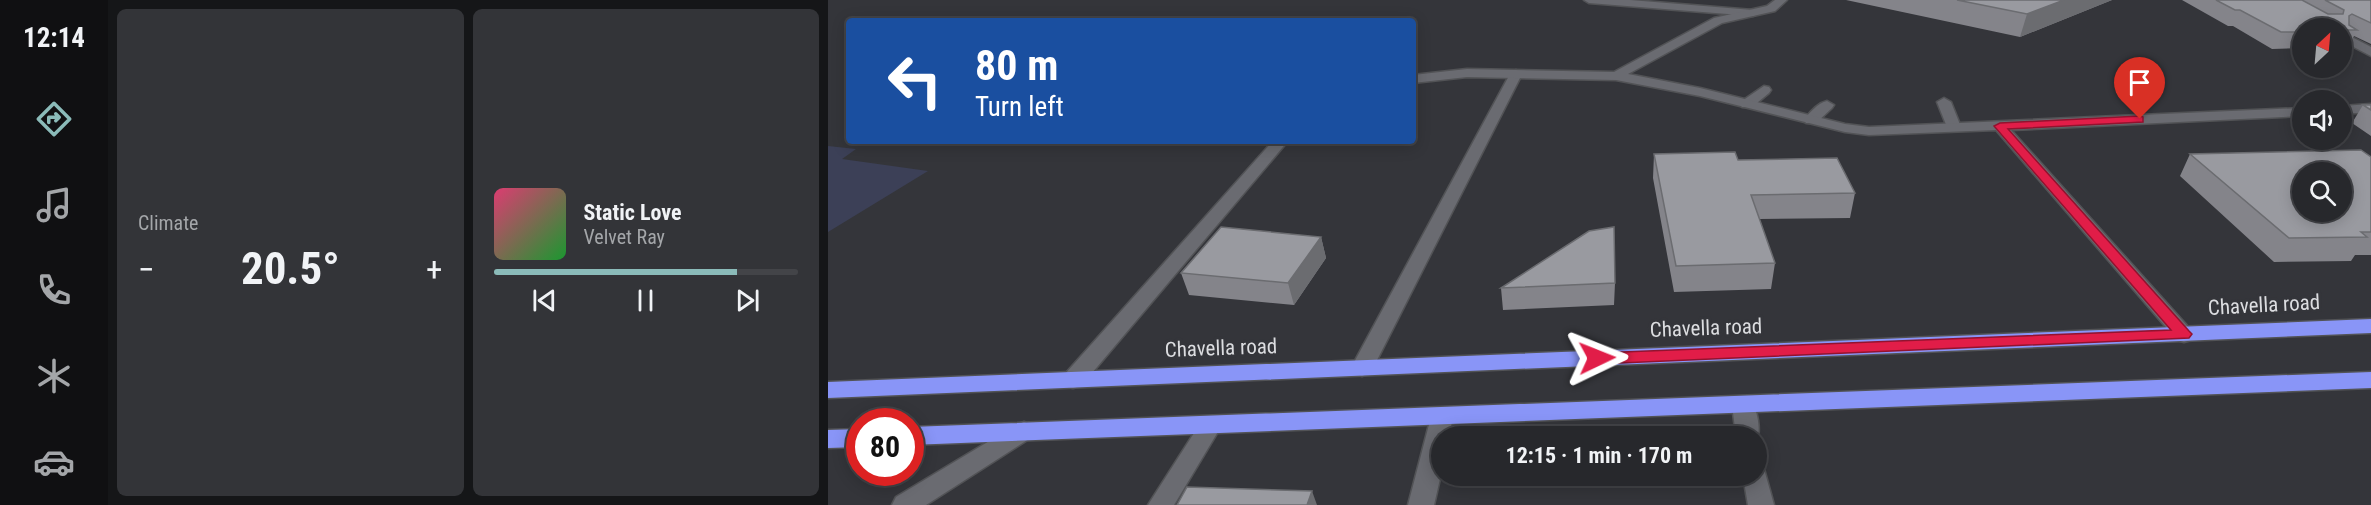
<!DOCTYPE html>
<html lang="en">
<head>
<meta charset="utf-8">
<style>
	body { margin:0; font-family:"Roboto Condensed",sans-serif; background:#333438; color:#f1f3f6; height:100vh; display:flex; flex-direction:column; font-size:22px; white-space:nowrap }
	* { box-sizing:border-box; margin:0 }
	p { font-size:20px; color:#a4a6a9 }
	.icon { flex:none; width:33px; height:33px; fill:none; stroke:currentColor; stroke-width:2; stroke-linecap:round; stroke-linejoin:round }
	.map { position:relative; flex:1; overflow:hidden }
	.details { display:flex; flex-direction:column; gap:9px; padding:9px; background:#151618; width:720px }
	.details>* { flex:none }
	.guide { position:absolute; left:18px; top:18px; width:570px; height:126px; border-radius:6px; box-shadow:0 3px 15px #0003,0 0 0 2px #434448; background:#1a4fa0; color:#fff; overflow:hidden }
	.needle { width:39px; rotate:26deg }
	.controls { position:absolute; left:1464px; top:18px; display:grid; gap:12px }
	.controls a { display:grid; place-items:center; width:60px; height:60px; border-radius:50%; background:#27282c; box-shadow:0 3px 15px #0003,0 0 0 2px #434448; font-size:30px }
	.speed { position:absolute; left:18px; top:408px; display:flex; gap:12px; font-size:30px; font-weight:700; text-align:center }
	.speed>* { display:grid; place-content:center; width:78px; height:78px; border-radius:50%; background:#27282c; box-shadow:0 3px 15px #0003,0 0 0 2px #434448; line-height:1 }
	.speed .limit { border:9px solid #d22; background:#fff; color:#111 }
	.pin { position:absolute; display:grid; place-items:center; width:51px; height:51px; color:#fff; margin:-62px -26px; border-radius:50% 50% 50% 0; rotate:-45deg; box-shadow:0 0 6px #0007 }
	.pin .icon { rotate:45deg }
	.me { position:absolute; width:66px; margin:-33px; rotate:88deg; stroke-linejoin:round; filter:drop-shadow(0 0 4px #0008) }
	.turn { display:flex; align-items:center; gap:21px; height:126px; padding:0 30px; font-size:27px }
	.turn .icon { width:78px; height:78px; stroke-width:2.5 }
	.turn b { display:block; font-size:42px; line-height:51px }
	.big { font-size:45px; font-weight:700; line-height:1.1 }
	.details .widget { flex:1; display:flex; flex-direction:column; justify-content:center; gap:9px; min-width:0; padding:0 21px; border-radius:9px; background:#333438 }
	.song { display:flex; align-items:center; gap:18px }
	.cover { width:72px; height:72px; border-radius:9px; background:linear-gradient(135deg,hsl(340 70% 55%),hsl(130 70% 35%)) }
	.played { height:6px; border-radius:3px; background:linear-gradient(90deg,#8bbbb9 80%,#434448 80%) }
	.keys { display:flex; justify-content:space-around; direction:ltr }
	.heat { display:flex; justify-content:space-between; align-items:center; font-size:33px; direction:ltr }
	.details .tiles { flex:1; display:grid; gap:9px; grid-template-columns:repeat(2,1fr) }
	.trip { position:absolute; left:603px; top:426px; width:336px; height:60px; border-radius:30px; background:#27282c; box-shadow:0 3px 15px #0003,0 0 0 2px #434448; font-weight:700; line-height:60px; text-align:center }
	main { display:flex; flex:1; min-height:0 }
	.menu { display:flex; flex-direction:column; width:108px; justify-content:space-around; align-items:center; background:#101012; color:#a4a6a9 }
	.menu .icon { width:42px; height:42px }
	.menu .current { color:#8bbbb9 }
	.menu b { font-size:27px; color:#f1f3f6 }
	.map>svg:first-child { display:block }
	.green { fill:#3c4057 }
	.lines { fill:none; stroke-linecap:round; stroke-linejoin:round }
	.lane-casing { stroke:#525356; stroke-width:3 }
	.street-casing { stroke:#525356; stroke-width:3 }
	.highway-casing { stroke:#525356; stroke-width:3 }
	.lane { fill:#6a6b71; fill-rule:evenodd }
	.street { fill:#6a6b71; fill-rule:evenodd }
	.highway { fill:#8995f7; fill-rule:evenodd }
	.wall { fill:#84848a }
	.shaded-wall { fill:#6b6c70 }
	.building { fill:#999aa0; stroke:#6b6c70; stroke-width:1.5; fill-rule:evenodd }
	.route { fill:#e11d48; stroke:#92132f; stroke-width:1.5 }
	.labels { text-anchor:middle; stroke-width:6; stroke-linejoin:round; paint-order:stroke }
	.street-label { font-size:21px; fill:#dcdde0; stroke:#34353a }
</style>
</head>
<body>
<main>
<nav class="menu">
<b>12:14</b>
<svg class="icon current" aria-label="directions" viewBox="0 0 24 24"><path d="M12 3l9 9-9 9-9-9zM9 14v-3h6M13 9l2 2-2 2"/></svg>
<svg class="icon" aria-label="music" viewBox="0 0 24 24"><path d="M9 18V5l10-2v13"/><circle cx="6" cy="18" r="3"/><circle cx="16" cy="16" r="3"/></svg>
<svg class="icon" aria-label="phone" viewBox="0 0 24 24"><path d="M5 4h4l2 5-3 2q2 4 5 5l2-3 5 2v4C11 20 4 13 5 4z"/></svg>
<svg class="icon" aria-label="climate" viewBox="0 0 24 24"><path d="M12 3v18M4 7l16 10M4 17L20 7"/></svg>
<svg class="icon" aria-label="car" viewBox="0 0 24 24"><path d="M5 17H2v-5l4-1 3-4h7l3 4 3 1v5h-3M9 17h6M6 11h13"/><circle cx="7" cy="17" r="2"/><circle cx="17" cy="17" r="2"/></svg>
</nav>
<section class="details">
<div class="tiles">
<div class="widget"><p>Climate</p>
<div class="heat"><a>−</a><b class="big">20.5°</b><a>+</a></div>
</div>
<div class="widget">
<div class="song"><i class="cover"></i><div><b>Static Love</b><p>Velvet Ray</p></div></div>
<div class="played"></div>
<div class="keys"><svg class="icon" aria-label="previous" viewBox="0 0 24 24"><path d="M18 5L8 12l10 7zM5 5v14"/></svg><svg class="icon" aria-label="pause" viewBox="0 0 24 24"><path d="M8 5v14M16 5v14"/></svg><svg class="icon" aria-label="next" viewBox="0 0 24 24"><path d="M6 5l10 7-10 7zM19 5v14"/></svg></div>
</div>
</div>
</section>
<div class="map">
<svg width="1543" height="505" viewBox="0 0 1543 505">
	<rect width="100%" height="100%" fill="#34353a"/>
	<path class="green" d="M0,146L28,149L14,159L100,171L0,232Z"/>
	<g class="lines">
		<g class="lane-casing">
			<path id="lane" d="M756,0H802L925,10L931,13L925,16L761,3Z
				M688,70L694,74L545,368L542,373L534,376L526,373L523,368L682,74Z
				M936,86L941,87L943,90L941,93L924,107H914L912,104L914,101Z
				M1116,98L1123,102L1133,127L1131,130L1126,131L1119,127L1109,102Z
				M999,101L1006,105L1004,108L988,123H978L976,120C981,113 990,103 999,101Z
				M445,141H460L253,386L245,388L237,386L234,380L237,374Z"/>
		</g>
		<g class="street-casing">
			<path id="street" d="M947,0H959L947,11L894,23L800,74L872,88L1017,124L1041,127L1474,108V116L1183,130L1363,330L1366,335L1363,340L1356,342L1349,340L1168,130L1041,135L1017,132L872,96L788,80L639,77L585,83V75L639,69L786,72L886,18L939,6Z
				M1514,32L1543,47V56L1514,41Z
				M1543,104V112L1514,114V106Z
				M915,397L923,399C929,410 934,431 928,442V436H908L904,405L907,399Z
				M614,408L622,411L625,417L621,436H614V470L606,505H580L603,417L606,411Z
				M383,416L391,419L394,425L346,505H320L375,419Z
				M196,422L204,425L208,431L204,437L98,505H64L68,497L188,425Z
				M928,467L936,469L946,505H920L915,476H928Z"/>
		</g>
		<g class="highway-casing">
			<path id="highway" d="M1543,319V333L0,398V382Z
				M1543,372V388L82,445V427Z
				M32,429V447L0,448V430Z"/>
		</g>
		<use href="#lane" class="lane"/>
		<use href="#street" class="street"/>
		<use href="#highway" class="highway"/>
	</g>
	<path class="wall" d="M1018,0H1284L1192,37Z
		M1354,0H1543V44L1526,36L1520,46L1514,47V28H1474V48L1444,49L1405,26H1400Z
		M1535,105H1543V136L1524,123Z
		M826,154L910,160L1027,193L1022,218L931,219L947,263L943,289L846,292L825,178Z
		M1362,154L1543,157V255H1527L1523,261L1446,262L1352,176Z
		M493,237L498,258L466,305L361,295L353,273Z
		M787,283L786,305L675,310L673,288Z"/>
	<path class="shaded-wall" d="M1236,0H1284L1192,37L1199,14Z
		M493,237L498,258L466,305L460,283Z
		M484,491L489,505H479Z"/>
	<path class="building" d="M1129,0H1236L1199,14Z
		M1388,0H1474L1500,14H1515L1516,10L1497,0H1543V23L1524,14L1521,16V25L1529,30H1514V28H1474V32H1453L1412,10H1407Z
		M1535,105H1543V110Z
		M1533,150L1543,157V232H1533L1539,237L1461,238L1362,154ZM1474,172H1514V212H1474Z
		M907,152L910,160L1009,158L1027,193L923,195L947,263L848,266L826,154Z
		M393,227L493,237L460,283L353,273Z
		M786,227L787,283L673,288L761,231Z
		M359,487L484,491L479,505H349Z"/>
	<path class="route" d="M1312,116L1315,117V122L1180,129L1361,331L1364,334L1361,338L769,364L763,362L761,358L763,354L769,353L1343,330L1166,126L1172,123Z"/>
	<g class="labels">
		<g class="street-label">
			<text transform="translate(1436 305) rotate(-3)" y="7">Chavella road</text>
			<text transform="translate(878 328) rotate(-2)" y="7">Chavella road</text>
			<text transform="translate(393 348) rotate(-2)" y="7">Chavella road</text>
		</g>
	</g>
</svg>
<div class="controls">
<a><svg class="needle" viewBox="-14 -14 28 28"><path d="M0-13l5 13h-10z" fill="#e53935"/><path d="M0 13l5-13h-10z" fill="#a4a6a9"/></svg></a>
<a><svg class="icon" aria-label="sound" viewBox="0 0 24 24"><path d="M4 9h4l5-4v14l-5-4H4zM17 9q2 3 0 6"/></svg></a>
<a><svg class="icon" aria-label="search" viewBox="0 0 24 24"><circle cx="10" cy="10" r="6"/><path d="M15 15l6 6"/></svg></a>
</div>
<div class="speed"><div class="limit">80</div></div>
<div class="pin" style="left:1312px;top:119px;background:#d93025"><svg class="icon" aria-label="arrive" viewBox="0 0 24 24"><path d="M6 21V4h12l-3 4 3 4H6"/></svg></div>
<svg class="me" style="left:769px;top:358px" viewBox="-20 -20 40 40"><path d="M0-17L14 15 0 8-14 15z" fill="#e11d48" stroke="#fff" stroke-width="4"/></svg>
<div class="trip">12:15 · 1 min · 170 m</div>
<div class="guide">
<div class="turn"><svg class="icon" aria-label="left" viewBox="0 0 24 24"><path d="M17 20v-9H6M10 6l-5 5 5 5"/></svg><div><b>80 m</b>Turn left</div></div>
</div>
</div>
</main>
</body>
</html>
